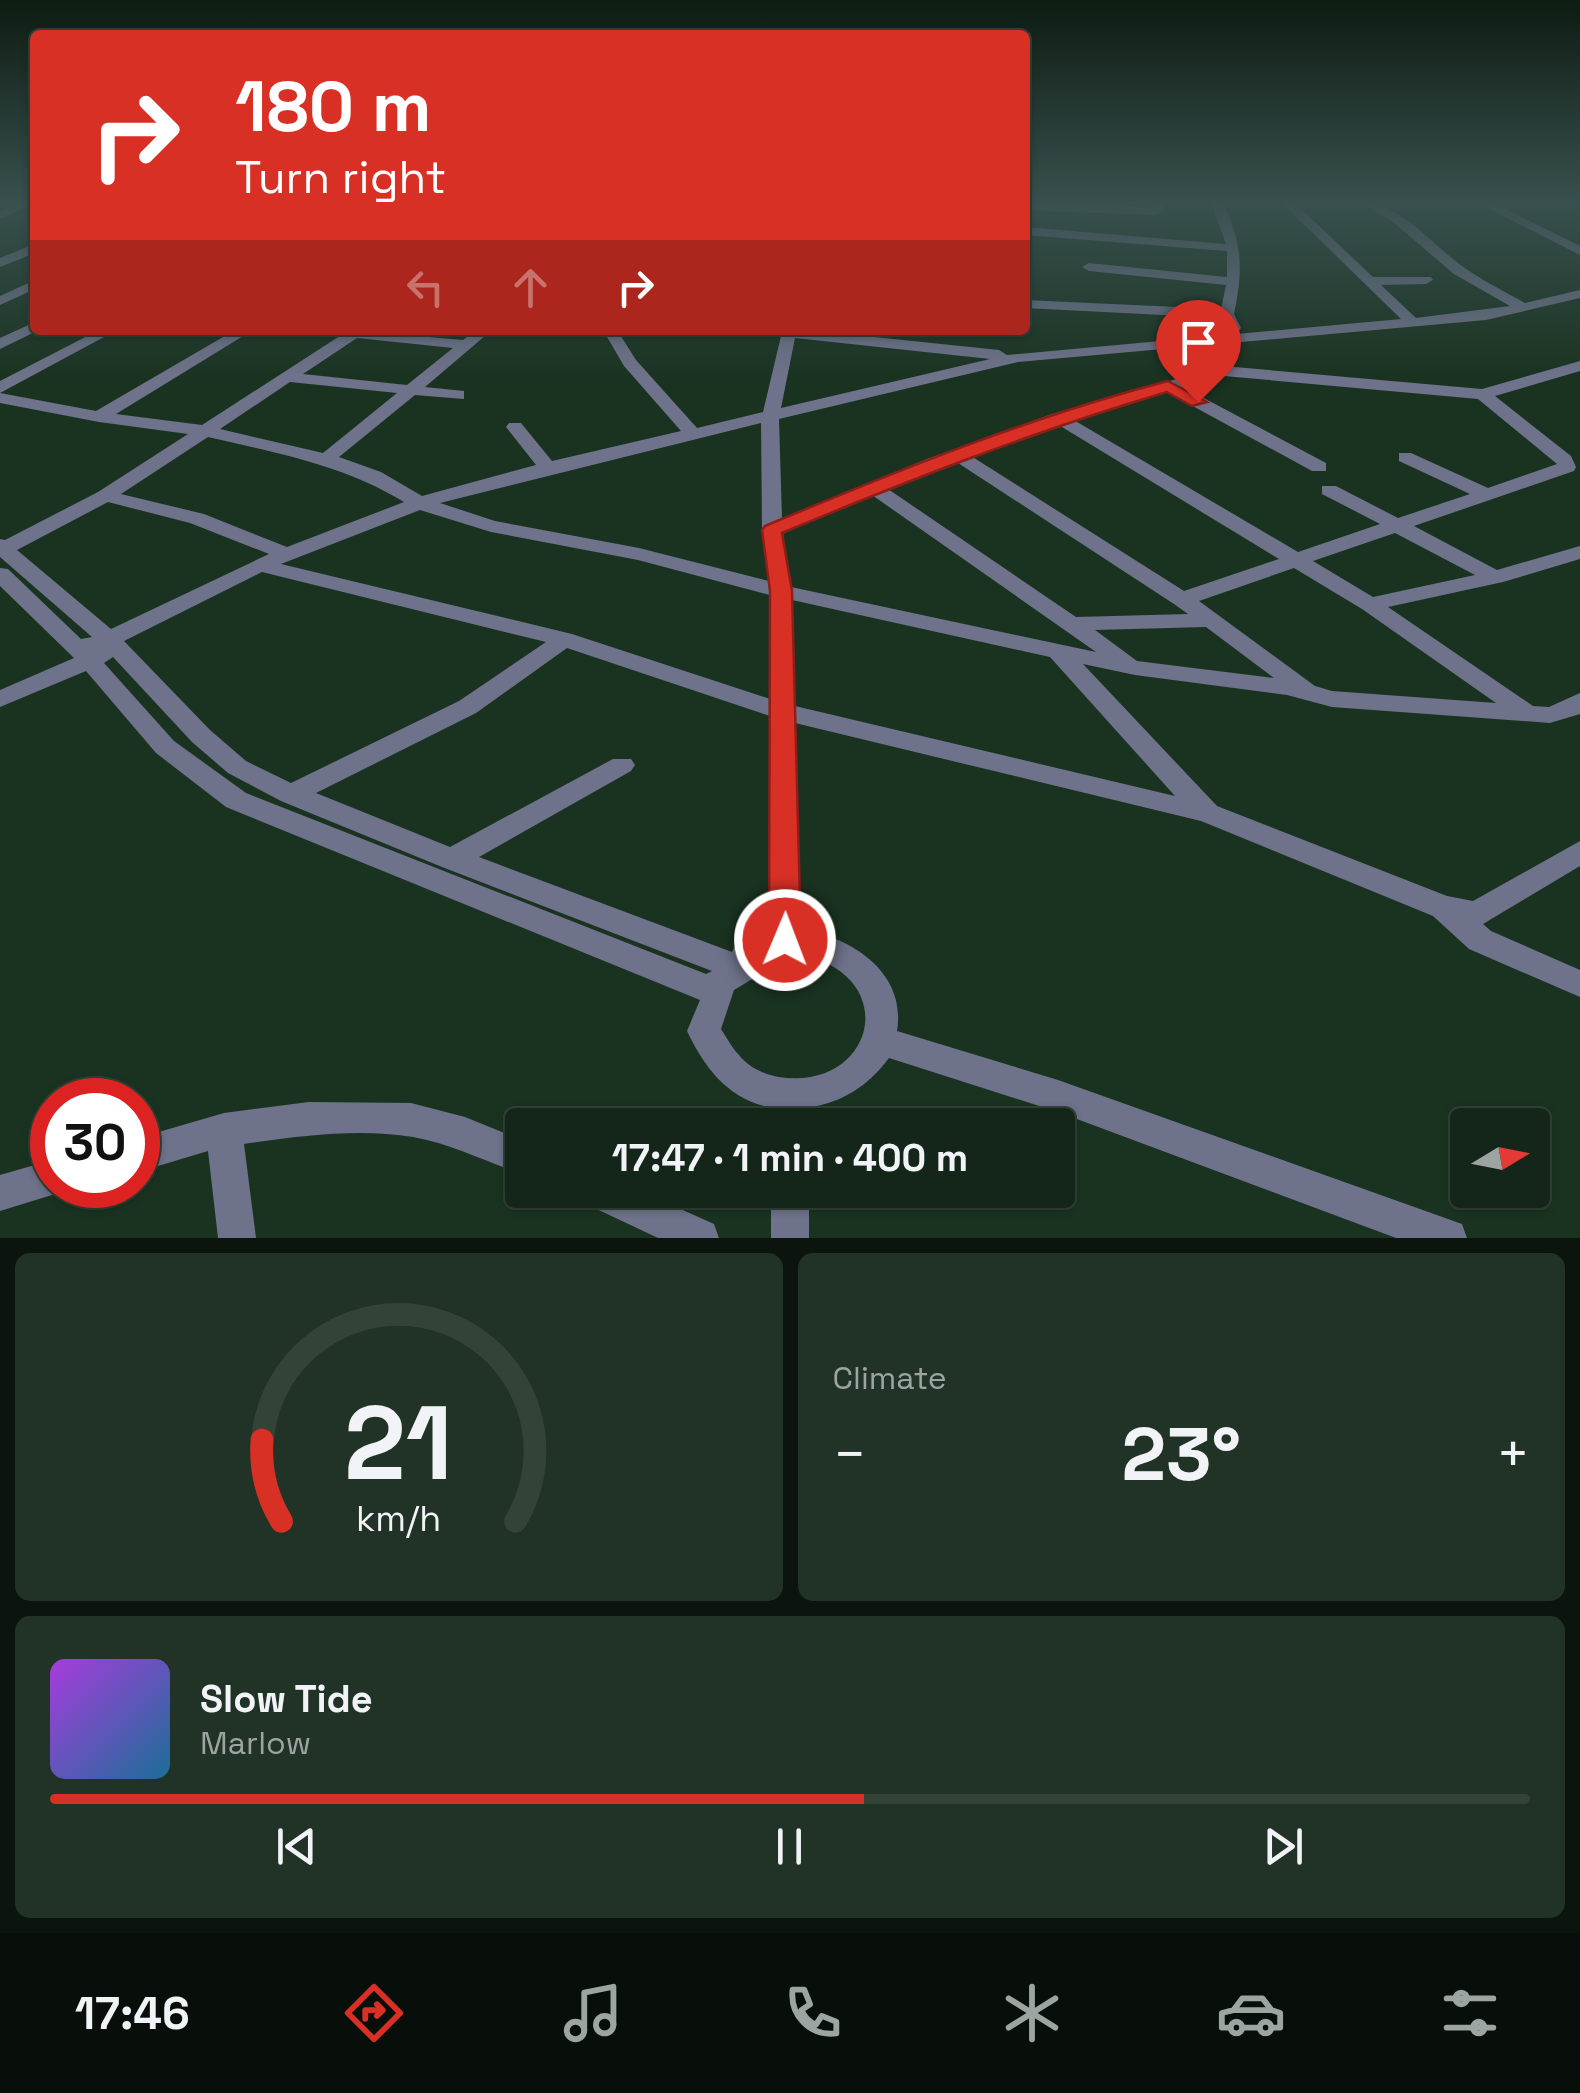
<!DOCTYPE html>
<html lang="en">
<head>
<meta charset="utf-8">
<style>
	body { margin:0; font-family:"Space Grotesk",sans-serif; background:#213226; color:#f1f3f6; height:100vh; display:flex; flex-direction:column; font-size:38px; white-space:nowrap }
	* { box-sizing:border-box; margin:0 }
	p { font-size:32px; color:#9da5a2 }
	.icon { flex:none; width:55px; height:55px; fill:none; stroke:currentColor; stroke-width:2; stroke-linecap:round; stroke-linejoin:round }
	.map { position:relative; height:1238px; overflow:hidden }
	.side { display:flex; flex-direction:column; gap:15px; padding:15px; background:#0b150e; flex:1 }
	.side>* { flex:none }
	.guide { position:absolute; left:30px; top:30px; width:1000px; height:305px; border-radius:10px; box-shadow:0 2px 8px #0004,0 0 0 2px #334338; background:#d93025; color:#fff; overflow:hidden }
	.needle { width:65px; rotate:80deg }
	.controls { position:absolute; left:1450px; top:1108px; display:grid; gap:20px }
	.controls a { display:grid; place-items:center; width:100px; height:100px; border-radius:10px; background:#142619; box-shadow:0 2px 8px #0004,0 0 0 2px #334338; font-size:50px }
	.speed { position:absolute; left:30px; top:1078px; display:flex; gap:20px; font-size:50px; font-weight:700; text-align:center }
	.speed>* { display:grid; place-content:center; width:130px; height:130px; border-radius:50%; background:#142619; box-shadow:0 2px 8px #0004,0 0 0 2px #334338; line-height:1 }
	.speed .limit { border:15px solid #d22; background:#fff; color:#111 }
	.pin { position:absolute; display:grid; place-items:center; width:85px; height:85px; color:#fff; margin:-102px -42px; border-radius:50% 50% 50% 0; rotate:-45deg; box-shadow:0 0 10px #0007 }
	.pin .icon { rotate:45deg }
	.me { position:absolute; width:110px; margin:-55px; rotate:1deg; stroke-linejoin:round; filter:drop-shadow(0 0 8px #0008) }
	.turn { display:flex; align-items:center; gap:35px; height:210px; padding:0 40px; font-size:45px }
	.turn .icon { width:130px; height:130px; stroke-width:2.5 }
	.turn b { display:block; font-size:70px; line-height:85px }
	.lanes { display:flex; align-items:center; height:95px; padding:0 40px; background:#0003; justify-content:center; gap:50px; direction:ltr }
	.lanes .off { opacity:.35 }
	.big { font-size:75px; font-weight:700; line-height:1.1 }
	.side .card { flex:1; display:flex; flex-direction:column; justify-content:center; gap:15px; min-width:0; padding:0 35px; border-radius:15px; background:#213226 }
	.side .dial { align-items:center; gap:0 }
	.dial svg { height:260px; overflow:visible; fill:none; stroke:#334338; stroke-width:7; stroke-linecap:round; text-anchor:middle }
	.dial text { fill:#f1f3f6; stroke:none }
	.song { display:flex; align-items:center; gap:30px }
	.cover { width:120px; height:120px; border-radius:15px; background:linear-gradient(135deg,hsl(280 70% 55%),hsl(200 70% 35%)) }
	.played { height:10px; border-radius:5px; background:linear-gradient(90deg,#d93025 55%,#334338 55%) }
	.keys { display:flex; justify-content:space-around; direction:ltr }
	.heat { display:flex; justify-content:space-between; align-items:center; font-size:55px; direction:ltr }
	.side .tiles { flex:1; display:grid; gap:15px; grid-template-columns:1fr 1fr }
	.card:last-child { grid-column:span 2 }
	.trip { position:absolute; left:505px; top:1108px; width:570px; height:100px; border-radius:10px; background:#142619; box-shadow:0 2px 8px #0004,0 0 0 2px #334338; font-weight:700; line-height:100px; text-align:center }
	.dock { display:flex; height:160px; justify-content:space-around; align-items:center; background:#080f0a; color:#9da5a2 }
	.dock .icon { width:70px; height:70px }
	.dock .selected { color:#d93025 }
	.dock b { font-size:45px; color:#f1f3f6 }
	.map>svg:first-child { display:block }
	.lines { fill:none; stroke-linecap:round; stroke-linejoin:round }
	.minor { fill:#6e728a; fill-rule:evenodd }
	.route { fill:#d93025; stroke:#8d1f18; stroke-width:2.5 }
</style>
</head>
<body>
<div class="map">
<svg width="1580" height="1238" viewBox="0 0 1580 1238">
	<rect width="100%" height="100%" fill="#1a3321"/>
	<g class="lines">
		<path class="minor" d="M20,203L35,204L0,219V211Z
			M1025,203L1153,207L1151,203H1163L1166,209L1156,215L1025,210Z
			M1211,203H1223C1243,244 1243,271 1234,314L1241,328L1239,331H1229L1222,318L1025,308V300L1221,309L1226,285L1089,271L1082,267L1089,263L1227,277V251L1025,235V227L1226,244Z
			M1282,203H1295L1373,277H1431L1433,280L1426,284L1381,285L1416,318L1510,306L1454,274L1393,222L1361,203C1401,203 1431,244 1462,266C1481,280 1504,291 1525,303L1580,290V298L1486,320L1018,362L779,419L782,519L927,459L1052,414L1223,366L1482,389L1580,361V371L1495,396L1571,456L1576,467L1574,471L1414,526L1497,570L1580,546V559L1503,582L1388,607L1533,706L1549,707L1580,693V714L1550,723L1332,707L1287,695L1135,675L1083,664L1217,806L1447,896L1473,901L1580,841V866L1483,924L1491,931L1580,970V997L1469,949L1433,916L1201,821L795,723L800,929C851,937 907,972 897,1031L1058,1080L1448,1219L1462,1224L1467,1238H1396L1058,1112L889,1058C867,1087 844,1101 809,1108V1125H773V1108C730,1101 705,1069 687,1031L700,1000L226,807L156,753L86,671L0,707V690L74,658L0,586V568L8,569L81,639L92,637L0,557V539L5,540L98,492L188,434L99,422L0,403V393L96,411L235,330H253L116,414L202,425L349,330L463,340L476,330H492L425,387L464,391V399L415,395L339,457L381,472L422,496L536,465L506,427L509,423H521L552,461L681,431L624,366L603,330H617L636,360L697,428L763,412L781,336L757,330H807L999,350L1007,355L1401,319ZM357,338L453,348L407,385L303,374ZM795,338L990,359L781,408ZM1224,376L1478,399L1557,464L1488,488L1411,453H1399V461L1470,494L1398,518L1336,486H1322V494L1380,524L1298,552L1072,419L1167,392L1312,471H1326V463L1183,387ZM290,382L397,393L323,453L220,429ZM761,423L762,530L769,581L639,548L495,521L440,503ZM1057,424L1279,559L1184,591L971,456ZM208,437C277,453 343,465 404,502L287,547L204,514L121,494ZM955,461L1174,604L1188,614L1076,617L888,489ZM872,495L1096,652L791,587L783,533ZM108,502L190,523L269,554L111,629L17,550ZM420,510L491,532L638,560L770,595V699L572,634L281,564ZM1395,533L1475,575L1373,597L1313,561ZM1294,568L1362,609L1496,703L1332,691L1315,686L1199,601ZM262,572L546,642L459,701L291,783L246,761L210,730L124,641ZM792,600L1050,657L1175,796L795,706ZM1206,627L1274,678L1137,661L1095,630ZM567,648L770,716V932L737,941L732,952L479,857L631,771L635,765L631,759H613L450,847L316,793L476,713ZM113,657L192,742L228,773L281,801L442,867L712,971L706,974L246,793L174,741L104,663ZM785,952C906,965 879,1092 779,1077C765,1075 748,1067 739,1055C732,1048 727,1038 721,1029L734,990L754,978L761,959Z
			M1478,203H1493L1580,246V255Z
			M35,244V253L0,267V258Z
			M35,280V289L0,305V296Z
			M35,322V330H39L0,349V338Z
			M99,330H117L0,393V381Z
			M309,1102L411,1103L465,1117L522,1140V1174C486,1162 452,1144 413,1137C358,1128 298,1136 244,1144L256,1238H218L208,1151L138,1172V1138L224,1113Z
			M52,1160V1185H68L65,1191L0,1211V1175Z
			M578,1190H638L714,1224L719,1238H658L584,1203Z
			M771,1190H809V1238H771Z"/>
	</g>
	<linearGradient id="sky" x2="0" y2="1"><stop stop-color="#0e1c12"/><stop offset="0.54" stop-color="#38504e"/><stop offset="1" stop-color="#38504e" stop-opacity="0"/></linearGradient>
	<rect width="1580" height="376" fill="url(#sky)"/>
	<path class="route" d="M1168,381L1207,402L1192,406L1167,392C1035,431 909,480 782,533L792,591L801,940L796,949L785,953L774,949L769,940L770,591L762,530L765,526C897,471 1029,417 1168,381Z"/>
</svg>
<div class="controls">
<a><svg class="needle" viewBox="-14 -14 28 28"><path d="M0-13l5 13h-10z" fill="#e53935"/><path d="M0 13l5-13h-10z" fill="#9da5a2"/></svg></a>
</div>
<div class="speed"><div class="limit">30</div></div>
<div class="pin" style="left:1198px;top:402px;background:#d93025"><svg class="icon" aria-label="arrive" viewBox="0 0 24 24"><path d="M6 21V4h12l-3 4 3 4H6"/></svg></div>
<svg class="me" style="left:785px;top:940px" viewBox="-20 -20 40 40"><circle r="17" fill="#d93025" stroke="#fff" stroke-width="3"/><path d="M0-11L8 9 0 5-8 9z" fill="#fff"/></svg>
<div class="trip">17:47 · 1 min · 400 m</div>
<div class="guide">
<div class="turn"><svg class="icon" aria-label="right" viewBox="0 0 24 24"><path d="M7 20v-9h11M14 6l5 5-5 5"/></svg><div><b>180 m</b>Turn right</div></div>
<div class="lanes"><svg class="icon off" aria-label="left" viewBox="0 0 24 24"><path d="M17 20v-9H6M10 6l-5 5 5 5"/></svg><svg class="icon off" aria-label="ahead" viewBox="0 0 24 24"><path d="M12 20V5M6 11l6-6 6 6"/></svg><svg class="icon" aria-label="right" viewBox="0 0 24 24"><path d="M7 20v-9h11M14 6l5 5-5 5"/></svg></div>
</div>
</div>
<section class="side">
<div class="tiles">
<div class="card dial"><svg viewBox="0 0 100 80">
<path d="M14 69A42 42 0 1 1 86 69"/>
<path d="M14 69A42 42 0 0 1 8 44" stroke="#d93025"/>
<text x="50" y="56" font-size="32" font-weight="700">21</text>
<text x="50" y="72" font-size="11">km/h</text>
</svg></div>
<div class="card"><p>Climate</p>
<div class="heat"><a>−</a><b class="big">23°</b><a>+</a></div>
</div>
<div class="card">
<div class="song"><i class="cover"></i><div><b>Slow Tide</b><p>Marlow</p></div></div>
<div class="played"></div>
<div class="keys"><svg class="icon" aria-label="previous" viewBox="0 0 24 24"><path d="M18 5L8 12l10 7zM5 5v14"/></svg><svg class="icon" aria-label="pause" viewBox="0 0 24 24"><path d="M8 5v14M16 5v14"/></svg><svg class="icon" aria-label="next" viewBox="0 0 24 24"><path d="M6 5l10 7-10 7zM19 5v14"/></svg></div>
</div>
</div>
</section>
<nav class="dock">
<b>17:46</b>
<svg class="icon selected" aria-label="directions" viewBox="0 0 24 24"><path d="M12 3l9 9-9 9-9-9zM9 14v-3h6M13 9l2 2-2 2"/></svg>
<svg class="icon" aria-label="music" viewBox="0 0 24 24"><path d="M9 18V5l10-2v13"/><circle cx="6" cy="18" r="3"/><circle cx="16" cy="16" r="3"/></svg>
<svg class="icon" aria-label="phone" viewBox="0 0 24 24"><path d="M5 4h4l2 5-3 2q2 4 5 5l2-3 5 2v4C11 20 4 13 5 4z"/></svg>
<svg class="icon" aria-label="climate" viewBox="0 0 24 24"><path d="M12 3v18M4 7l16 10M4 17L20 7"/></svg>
<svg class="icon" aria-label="car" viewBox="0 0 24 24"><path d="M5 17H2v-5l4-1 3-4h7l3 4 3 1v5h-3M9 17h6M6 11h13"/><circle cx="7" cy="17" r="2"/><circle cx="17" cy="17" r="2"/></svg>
<svg class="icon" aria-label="filters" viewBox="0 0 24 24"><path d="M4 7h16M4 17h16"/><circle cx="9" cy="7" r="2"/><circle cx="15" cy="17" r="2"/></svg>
</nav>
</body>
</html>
